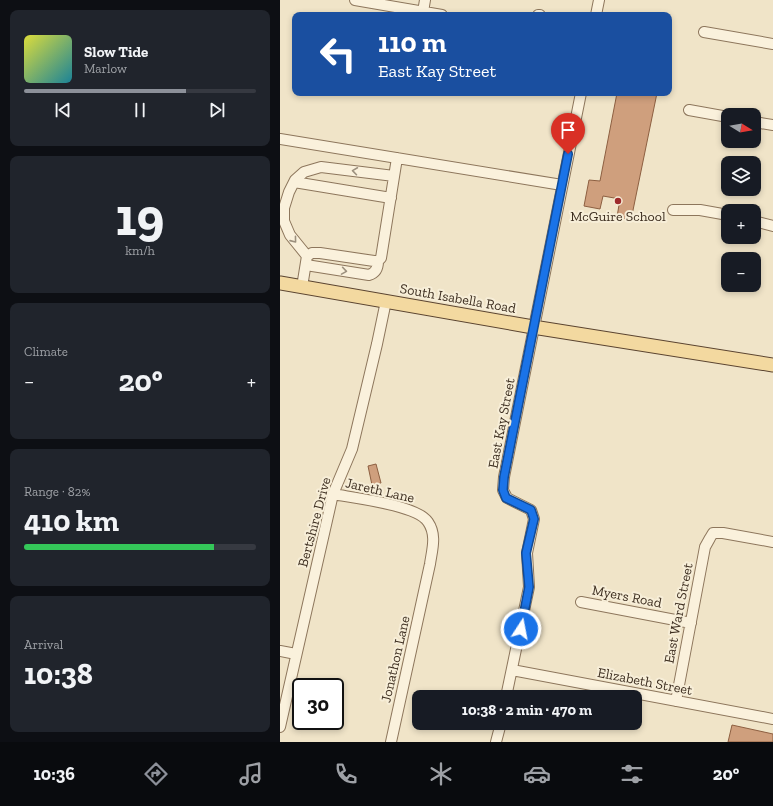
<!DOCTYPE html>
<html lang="en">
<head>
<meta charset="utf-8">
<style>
	body { margin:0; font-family:"Zilla Slab",serif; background:#20242c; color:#f1f3f6; height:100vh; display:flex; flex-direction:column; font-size:15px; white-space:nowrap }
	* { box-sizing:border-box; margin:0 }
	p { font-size:13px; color:#9ea1a6 }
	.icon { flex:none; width:22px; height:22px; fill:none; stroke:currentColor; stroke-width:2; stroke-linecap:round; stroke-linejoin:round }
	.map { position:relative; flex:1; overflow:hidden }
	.details { display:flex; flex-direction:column; gap:10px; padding:10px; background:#0d0f14; width:280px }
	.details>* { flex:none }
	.guide { position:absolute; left:12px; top:12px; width:380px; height:84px; border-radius:8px; box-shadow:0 2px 6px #0003; background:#1a4fa0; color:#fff; overflow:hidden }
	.needle { width:26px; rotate:101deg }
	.controls { position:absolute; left:441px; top:108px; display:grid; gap:8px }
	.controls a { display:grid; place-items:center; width:40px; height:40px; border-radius:8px; background:#171b24; box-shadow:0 2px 6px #0003; font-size:20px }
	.speed { position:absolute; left:12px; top:678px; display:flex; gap:8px; font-size:20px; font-weight:700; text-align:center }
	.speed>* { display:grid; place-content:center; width:52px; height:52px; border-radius:50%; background:#171b24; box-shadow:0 2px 6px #0003; line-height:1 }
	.speed .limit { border:2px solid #111; border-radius:6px; background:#fff; color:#111 }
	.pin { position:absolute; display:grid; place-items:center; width:34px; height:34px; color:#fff; margin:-41px -17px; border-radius:50% 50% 50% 0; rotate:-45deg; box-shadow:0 0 4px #0007 }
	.pin .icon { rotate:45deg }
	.me { position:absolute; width:44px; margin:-22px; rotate:11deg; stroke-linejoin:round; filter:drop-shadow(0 0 3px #0008) }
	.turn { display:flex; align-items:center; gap:14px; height:84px; padding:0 20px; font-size:18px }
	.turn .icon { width:52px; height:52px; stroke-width:2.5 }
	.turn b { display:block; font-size:28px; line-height:34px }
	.big { font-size:30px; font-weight:700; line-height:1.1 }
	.details .widget { flex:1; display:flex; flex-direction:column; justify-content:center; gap:6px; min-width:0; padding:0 14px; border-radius:8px; background:#20242c }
	.details .dial { align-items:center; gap:0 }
	.dial b { font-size:52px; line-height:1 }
	.song { display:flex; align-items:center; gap:12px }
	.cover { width:48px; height:48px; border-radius:6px; background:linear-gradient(135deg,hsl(60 70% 55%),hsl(190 70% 35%)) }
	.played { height:4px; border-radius:2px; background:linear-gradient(90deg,#8c9099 70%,#363941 70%) }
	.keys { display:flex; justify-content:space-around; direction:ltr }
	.heat { display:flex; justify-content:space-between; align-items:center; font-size:22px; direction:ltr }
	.charge { height:6px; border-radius:3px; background:linear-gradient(90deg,#34c759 82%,#363941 0) }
	.trip { position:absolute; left:132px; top:690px; width:230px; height:40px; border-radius:8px; background:#171b24; box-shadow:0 2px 6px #0003; font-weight:700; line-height:40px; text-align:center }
	.dock { display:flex; height:64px; justify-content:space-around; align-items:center; background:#090b0e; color:#9ea1a6 }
	.dock .icon { width:28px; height:28px }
	.dock .selected { color:#8c9099 }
	.dock b { font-size:18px; color:#f1f3f6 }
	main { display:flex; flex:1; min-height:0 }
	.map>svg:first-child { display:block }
	.building { fill:#cf9f7d; stroke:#8d5f41 }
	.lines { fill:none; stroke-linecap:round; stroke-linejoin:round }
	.minor-casing { stroke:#8d765c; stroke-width:12 }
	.major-casing { stroke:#5b4430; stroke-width:15 }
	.minor { stroke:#faf1dc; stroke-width:10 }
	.major { stroke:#f3d9a0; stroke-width:13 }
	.oneway { stroke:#9c907e }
	.route-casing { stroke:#114b97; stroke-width:10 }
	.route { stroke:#1a73e8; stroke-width:7 }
	.poi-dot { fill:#9e2a2b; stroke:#f7eed8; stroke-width:1.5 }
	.labels { text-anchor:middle; stroke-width:4; stroke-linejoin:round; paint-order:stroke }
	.poi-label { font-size:14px; fill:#3d2e20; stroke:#f7eed8 }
	.street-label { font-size:14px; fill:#3d2e20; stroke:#f7eed8 }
</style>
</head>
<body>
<main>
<section class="details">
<div class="widget">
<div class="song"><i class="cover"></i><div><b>Slow Tide</b><p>Marlow</p></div></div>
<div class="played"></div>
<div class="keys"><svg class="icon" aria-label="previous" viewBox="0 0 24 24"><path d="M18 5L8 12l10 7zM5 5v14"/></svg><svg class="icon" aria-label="pause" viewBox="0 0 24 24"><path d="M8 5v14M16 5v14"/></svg><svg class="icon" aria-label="next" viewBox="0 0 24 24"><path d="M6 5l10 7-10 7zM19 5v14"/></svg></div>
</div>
<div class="widget dial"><b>19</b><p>km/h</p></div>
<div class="widget"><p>Climate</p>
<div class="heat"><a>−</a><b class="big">20°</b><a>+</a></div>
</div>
<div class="widget"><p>Range · 82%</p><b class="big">410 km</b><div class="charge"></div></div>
<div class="widget"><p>Arrival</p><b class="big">10:38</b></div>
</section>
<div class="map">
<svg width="493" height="742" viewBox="0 0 493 742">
	<rect width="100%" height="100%" fill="#f0e4c8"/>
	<path class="building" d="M337,93H377L351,220L337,217L340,199L323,196L320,209L304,206L309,180L320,181Z
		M96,464L101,483L92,485L88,466Z
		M452,725L493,734V742H448Z"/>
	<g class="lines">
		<g class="minor-casing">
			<path id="minor" d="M75,0L162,15
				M143,12L145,0
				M258,15H260
				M316,15L319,0
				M424,32L493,44
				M409,110L448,117
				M474,122L493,125
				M0,139L282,185
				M14,182L111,198
				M393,210H420L448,215
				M474,221L493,226
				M27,256L10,235L4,221V208L9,192L15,180L24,172L41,167L114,176
				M26,265L89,275C96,273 98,267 98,261
				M22,287L27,256L32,253H40L94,261H98L101,258L117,158
				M53,494C74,498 137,505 148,522C157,535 152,550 150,564L111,742
				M301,602L411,623
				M0,651L16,654
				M232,670L493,719
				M226,697L249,587L247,553L254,519L251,510L227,498L223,490L224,477L301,93
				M396,701L425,547L430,538L433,533H443L493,542
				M0,727L53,494L72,449L97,344L106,301
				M216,742L221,723"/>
		</g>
		<g class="major-casing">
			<path id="major" d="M0,283L253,327L493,365"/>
		</g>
		<use href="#minor" class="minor"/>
		<use href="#major" class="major"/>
	</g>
	<defs><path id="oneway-chevron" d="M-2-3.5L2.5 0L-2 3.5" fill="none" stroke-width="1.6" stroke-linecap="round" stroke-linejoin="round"/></defs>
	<g class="oneway">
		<use href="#oneway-chevron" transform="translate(75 171) rotate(-172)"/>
		<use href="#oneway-chevron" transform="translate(14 240) rotate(51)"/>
		<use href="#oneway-chevron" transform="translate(64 271) rotate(9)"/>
	</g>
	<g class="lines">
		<g class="route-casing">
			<path id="route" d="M241,629L249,587L246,553L254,519L251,510L226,498L223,490L224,477L288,154"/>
		</g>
		<use href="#route" class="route"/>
	</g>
	<circle class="poi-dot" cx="338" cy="201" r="4"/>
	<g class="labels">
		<g class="poi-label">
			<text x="338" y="221">McGuire School</text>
		</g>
		<g class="street-label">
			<text transform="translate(178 298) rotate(10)" y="5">South Isabella Road</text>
			<text transform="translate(221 423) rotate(-79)" y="5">East Kay Street</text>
			<text transform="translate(100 490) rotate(13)" y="5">Jareth Lane</text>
			<text transform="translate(34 522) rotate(-75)" y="5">Bertshire Drive</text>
			<text transform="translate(347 596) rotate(11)" y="5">Myers Road</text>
			<text transform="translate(398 613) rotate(-79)" y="5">East Ward Street</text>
			<text transform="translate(115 659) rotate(-77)" y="5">Jonathon Lane</text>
			<text transform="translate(365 681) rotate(11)" y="5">Elizabeth Street</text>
		</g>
	</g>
</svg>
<div class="controls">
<a><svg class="needle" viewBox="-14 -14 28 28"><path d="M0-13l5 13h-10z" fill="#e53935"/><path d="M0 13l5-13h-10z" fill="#9ea1a6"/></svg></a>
<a><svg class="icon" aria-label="layers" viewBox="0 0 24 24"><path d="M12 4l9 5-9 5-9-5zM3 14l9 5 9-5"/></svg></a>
<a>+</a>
<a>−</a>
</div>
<div class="speed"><div class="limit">30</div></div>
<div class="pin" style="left:288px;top:154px;background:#d93025"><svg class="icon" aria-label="arrive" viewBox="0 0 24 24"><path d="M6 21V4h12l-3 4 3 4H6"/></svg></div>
<svg class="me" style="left:241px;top:629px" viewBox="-20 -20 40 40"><circle r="17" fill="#1a73e8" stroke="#fff" stroke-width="3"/><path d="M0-11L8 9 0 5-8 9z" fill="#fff"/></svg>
<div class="trip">10:38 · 2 min · 470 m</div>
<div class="guide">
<div class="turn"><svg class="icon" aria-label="left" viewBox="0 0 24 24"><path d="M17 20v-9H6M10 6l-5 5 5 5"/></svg><div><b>110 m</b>East Kay Street</div></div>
</div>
</div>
</main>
<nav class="dock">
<b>10:36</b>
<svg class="icon selected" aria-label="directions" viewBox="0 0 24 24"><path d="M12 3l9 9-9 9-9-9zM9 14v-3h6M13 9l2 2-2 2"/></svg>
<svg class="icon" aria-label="music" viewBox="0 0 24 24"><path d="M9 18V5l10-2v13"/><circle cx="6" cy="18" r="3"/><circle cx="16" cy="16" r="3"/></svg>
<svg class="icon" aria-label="phone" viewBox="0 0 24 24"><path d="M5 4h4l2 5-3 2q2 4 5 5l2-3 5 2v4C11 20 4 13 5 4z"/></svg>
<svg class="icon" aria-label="climate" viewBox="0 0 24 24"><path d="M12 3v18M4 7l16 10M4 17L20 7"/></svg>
<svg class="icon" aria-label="car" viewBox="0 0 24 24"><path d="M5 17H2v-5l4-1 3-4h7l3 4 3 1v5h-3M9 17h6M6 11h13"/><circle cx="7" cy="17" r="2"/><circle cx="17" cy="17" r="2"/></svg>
<svg class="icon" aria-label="filters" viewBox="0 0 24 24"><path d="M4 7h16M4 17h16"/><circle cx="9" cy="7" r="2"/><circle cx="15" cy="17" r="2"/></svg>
<b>20°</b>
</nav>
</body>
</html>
